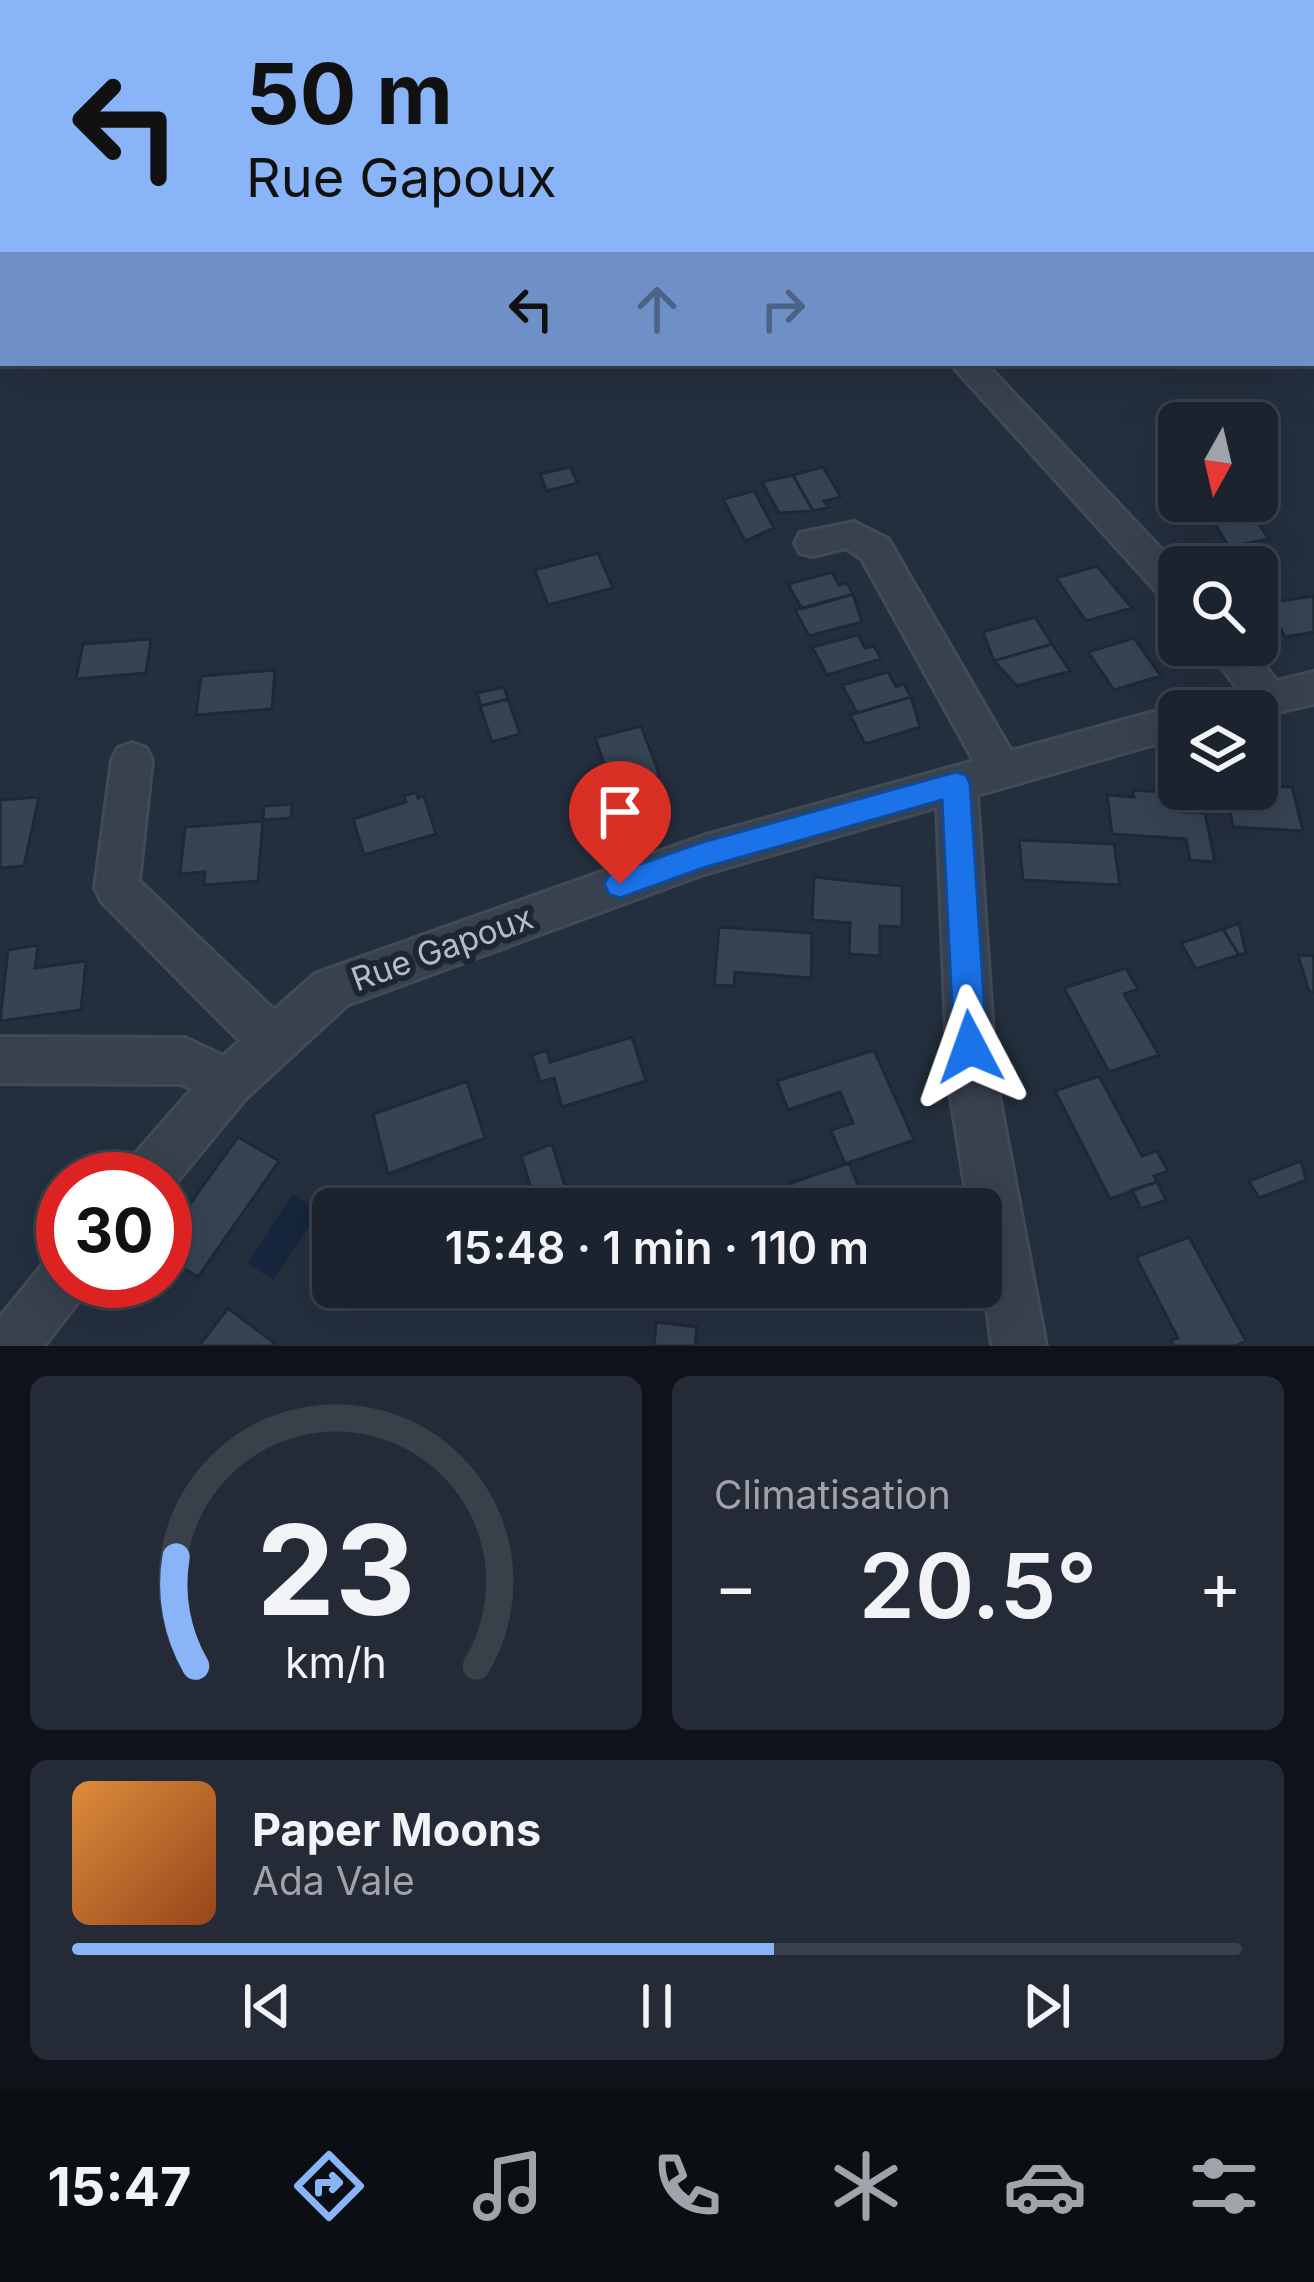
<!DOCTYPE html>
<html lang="fr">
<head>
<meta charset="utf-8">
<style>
	body { margin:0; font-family:Inter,sans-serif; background:#242b36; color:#f1f3f6; height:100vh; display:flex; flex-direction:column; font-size:45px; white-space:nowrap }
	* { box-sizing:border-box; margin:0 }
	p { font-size:39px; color:#a0a4aa }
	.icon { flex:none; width:66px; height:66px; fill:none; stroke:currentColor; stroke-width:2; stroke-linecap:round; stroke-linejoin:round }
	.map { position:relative; height:1346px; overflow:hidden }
	.panel { display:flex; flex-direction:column; gap:30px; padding:30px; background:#0f1319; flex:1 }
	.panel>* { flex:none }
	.guide { position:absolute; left:0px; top:0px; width:1314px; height:366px; box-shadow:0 12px 48px #0002,0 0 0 3px #39404a; background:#8ab4f8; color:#111; overflow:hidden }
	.needle { width:78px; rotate:188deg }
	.controls { position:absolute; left:1158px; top:402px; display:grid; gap:24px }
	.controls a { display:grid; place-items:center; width:120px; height:120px; border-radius:18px; background:#1b232e; box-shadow:0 12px 48px #0002,0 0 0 3px #39404a; font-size:60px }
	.speed { position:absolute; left:36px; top:1152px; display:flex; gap:24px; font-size:60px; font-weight:700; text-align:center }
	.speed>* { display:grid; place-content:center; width:156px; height:156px; border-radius:50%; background:#1b232e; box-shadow:0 12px 48px #0002,0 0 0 3px #39404a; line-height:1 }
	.speed .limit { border:18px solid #d22; background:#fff; color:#111 }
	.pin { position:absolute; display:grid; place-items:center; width:102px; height:102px; color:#fff; margin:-123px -51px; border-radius:50% 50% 50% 0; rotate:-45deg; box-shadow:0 0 12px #0007 }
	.pin .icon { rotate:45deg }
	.me { position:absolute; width:132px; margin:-66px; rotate:356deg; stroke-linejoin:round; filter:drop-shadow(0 0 9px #0008) }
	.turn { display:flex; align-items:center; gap:42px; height:252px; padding:0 48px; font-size:54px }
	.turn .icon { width:156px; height:156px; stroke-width:2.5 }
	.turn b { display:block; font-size:84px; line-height:102px }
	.lanes { display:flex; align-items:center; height:114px; padding:0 48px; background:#0003; justify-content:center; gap:60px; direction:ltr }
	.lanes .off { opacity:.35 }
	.big { font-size:90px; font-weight:600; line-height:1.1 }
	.panel .widget { flex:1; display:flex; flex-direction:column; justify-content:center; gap:18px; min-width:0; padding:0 42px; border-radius:18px; background:#242b36 }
	.panel .dial { align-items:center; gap:0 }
	.dial svg { height:312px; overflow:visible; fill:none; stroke:#39404a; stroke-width:7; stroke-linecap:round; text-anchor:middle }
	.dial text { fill:#f1f3f6; stroke:none }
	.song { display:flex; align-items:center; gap:36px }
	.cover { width:144px; height:144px; border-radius:18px; background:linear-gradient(135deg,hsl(30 70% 55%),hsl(20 70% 35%)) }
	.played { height:12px; border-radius:6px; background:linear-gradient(90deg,#8ab4f8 60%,#39404a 60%) }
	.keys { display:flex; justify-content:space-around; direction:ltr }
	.heat { display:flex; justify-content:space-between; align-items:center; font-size:66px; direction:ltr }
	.panel .tiles { flex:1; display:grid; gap:30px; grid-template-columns:1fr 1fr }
	.widget:last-child { grid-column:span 2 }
	.trip { position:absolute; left:312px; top:1188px; width:690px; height:120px; border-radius:18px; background:#1b232e; box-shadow:0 12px 48px #0002,0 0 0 3px #39404a; font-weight:600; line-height:120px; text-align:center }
	.tabs { display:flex; height:192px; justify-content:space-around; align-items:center; background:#0b0e12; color:#a0a4aa }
	.tabs .icon { width:84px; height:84px }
	.tabs .on { color:#8ab4f8 }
	.tabs b { font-size:54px; color:#f1f3f6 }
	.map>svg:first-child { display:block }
	.water { fill:#17263c }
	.building { fill:#364354; stroke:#1f2835; stroke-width:3 }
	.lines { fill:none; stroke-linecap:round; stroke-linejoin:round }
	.street-casing { stroke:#414a57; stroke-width:6 }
	.street { fill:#38414e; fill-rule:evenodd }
	.route { fill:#1a73e8; stroke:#114b97; stroke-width:3 }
	.labels { text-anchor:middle; stroke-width:12; stroke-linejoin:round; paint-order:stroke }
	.street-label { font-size:33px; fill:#b4bcc9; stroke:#1d2633 }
</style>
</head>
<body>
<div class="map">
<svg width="1314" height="1346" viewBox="0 0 1314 1346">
	<rect width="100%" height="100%" fill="#242f3e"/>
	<path class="water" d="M293,1194L320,1211L273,1280L247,1263Z"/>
	<path class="building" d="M570,467L578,483L547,491L540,474Z
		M823,467L841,497L824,501L828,507L813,511L793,475Z
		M793,475L813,511L779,513L762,482Z
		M754,491L774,528L745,541L723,499Z
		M1243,501L1269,539L1229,547L1202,503Z
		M598,553L613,588L548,605L535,570Z
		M1097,566L1132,608L1086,621L1056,578Z
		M832,572L839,585L847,583L853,594L802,609L788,584Z
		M853,594L862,622L809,636L795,610Z
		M1314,596V632L1285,637L1266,603Z
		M1035,617L1052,644L994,661L983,632Z
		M858,635L865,648L874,646L881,659L827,675L812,647Z
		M1134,638L1161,676L1114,690L1088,652Z
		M151,639L146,673L76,679L83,644Z
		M1052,644L1070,671L1017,686L994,661Z
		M275,670L272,709L196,715L201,676Z
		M888,672L896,687L904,684L911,697L857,713L842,685Z
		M504,687L508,699L481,706L477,693Z
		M911,697L920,727L865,744L850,715Z
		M508,699L520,734L492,742L480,706Z
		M641,726L660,776L613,789L595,738Z
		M1257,785L1292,787L1303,831L1233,827L1226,789H1257Z
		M1133,790L1178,793L1182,812L1205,813L1215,862L1190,860L1186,839L1112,834L1107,795L1134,797Z
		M416,792L418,798L424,796L436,834L364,855L353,819L406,802L404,796Z
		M39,797L24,866L0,868V800Z
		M292,804L291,818L263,820L264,806Z
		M263,821L258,881L204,885L205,872L180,874L185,827Z
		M1019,840L1114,844L1120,885L1023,880Z
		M814,877L902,886V927L880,926V956L849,954L850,923L812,920Z
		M1239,923L1246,953L1239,955L1223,929Z
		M719,927L812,933L811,978L735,972L734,986L714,985Z
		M1223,929L1239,955L1196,969L1181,943Z
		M38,945L35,968L86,961L81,1010L0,1021L8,950Z
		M1298,955L1314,956V992H1309Z
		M1126,968L1138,989L1124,994L1159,1055L1109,1072L1064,988Z
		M632,1037L646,1081L562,1107L554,1078L540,1082L532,1055L547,1050L550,1062Z
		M874,1050L914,1140L845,1164L831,1130L853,1123L840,1092L788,1110L777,1081Z
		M1099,1076L1142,1156L1157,1151L1168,1171L1154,1176L1157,1182L1110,1199L1055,1091Z
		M467,1081L485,1138L388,1174L373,1114Z
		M238,1137L279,1161L198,1277L165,1257V1239Z
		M552,1144L567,1192L536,1204L521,1156Z
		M1301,1161L1306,1180L1259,1198L1249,1181Z
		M849,1163L868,1209H802L791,1183Z
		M1157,1182L1166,1200L1141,1209L1132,1190Z
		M1189,1237L1246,1341L1235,1346H1174L1171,1340L1178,1338L1136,1257Z
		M792,1287H868L801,1311Z
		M228,1308L278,1346H199Z
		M656,1322L697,1327L695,1346H654Z"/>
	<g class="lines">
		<g class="street-casing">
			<path id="street" d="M771,0H795L796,3H772Z
				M950,363H985L1179,568V606L1166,602Z
				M854,522L888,539L1011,751L1179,705L1194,711H1179V737L977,795L996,1080L1046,1346H992L981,1263V1209H969L948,1080L937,807L704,874L347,1005L245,1099L165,1196V1179H122L129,1161L192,1089L181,1084L0,1083V1037L185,1038L223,1056L240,1041L102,902L95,888L112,760L118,748L132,743L146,748L152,760L139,881L274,1010L315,974L331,968L703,836L974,761L862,559L846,548L813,556L800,553L795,543L800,533Z
				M1205,645H1247L1277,681L1314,672V704L1257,717V711H1194L1200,700L1238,689Z
				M63,1254V1281H88L81,1298L44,1346H0V1317L45,1262Z"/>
		</g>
		<use href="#street" class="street"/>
	</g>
	<path class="route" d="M956,772L966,775L970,784L987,1047L982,1058L970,1062L959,1058L954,1047L942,800L703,868L620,898L609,894L604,884L609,875L703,842Z"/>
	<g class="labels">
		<g class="street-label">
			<text transform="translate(442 948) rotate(-20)" y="12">Rue Gapoux</text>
		</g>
	</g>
</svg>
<div class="controls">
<a><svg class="needle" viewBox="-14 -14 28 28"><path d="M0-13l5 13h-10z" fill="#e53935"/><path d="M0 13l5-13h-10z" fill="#a0a4aa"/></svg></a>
<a><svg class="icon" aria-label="search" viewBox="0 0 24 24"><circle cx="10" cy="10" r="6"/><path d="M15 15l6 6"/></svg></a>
<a><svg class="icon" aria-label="layers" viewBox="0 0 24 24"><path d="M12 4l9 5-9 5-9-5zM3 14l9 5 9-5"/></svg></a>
</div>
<div class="speed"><div class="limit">30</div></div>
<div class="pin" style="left:620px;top:884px;background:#d93025"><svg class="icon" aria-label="arrive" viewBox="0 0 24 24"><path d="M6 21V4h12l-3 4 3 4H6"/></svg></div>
<svg class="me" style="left:970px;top:1047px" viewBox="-20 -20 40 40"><path d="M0-17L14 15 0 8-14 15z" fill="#1a73e8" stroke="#fff" stroke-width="4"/></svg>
<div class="trip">15:48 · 1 min · 110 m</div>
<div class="guide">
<div class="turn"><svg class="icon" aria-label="left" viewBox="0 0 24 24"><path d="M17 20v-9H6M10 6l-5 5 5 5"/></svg><div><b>50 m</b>Rue Gapoux</div></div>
<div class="lanes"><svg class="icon" aria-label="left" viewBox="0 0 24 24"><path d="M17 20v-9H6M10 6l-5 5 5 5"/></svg><svg class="icon off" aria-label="ahead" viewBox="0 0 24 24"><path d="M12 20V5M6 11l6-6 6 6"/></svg><svg class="icon off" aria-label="right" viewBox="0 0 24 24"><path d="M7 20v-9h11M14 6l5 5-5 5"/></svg></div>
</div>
</div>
<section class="panel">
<div class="tiles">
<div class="widget dial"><svg viewBox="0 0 100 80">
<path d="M14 69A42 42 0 1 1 86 69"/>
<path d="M14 69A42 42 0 0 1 9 41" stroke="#8ab4f8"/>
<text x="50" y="56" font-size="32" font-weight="700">23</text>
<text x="50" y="72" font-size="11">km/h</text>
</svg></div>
<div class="widget"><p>Climatisation</p>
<div class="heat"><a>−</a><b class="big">20.5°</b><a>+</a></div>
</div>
<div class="widget">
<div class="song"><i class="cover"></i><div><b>Paper Moons</b><p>Ada Vale</p></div></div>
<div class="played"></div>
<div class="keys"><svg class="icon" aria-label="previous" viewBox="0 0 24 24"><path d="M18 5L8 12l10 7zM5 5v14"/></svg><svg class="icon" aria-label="pause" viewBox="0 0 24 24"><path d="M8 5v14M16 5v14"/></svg><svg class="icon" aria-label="next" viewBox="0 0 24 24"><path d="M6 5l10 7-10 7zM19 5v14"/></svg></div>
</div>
</div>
</section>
<nav class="tabs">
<b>15:47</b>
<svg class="icon on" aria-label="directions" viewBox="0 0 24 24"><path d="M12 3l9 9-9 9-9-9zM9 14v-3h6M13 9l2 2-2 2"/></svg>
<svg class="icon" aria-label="music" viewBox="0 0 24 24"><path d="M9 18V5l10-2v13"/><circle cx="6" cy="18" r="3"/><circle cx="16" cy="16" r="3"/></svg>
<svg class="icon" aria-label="phone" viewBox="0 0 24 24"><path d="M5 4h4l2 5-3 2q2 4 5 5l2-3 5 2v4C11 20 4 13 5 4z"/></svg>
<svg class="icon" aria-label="climate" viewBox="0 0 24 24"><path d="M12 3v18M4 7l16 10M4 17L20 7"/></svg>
<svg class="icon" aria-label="car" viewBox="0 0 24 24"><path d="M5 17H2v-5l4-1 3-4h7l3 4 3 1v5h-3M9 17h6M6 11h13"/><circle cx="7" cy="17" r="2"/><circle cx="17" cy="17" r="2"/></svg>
<svg class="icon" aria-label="filters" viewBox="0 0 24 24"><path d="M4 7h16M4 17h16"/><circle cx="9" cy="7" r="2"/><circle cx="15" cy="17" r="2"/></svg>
</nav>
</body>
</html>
